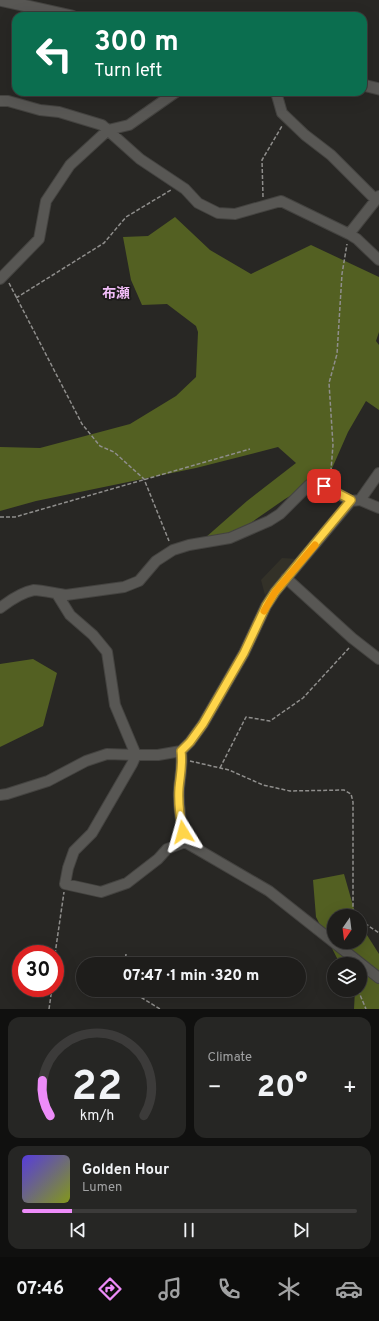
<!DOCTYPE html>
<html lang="en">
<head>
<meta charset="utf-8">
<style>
	body { margin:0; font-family:Overpass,"Noto Sans JP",sans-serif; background:#262624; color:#f1f3f6; height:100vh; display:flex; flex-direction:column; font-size:15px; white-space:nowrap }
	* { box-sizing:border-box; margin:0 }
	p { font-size:13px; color:#a1a2a3 }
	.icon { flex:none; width:22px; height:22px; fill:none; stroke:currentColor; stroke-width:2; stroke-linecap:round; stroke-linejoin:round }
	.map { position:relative; height:1009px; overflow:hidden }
	.side { display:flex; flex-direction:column; gap:8px; padding:8px; background:#10100f; flex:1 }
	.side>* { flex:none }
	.top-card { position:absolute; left:12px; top:12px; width:355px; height:84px; border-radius:12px; box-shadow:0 4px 16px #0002,0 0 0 1px #3c3b3a; background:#0b6e4f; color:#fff; overflow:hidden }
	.needle { width:26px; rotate:194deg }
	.buttons { position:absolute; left:327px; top:909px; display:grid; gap:8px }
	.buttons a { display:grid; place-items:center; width:40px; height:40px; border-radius:50%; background:#1e1d1b; box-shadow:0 4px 16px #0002,0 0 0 1px #3c3b3a; font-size:20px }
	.speed { position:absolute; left:12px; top:945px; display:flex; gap:8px; font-size:20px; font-weight:700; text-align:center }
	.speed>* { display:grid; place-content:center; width:52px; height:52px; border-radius:50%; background:#1e1d1b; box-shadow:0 4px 16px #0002,0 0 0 1px #3c3b3a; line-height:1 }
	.speed .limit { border:6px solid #d22; background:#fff; color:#111 }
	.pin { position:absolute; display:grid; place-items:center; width:34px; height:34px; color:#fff; margin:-17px; border-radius:8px; box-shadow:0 2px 6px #0006 }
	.me { position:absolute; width:44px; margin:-22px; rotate:352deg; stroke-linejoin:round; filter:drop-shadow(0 0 3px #0008) }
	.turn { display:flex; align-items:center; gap:14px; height:84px; padding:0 16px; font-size:18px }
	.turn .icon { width:52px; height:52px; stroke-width:2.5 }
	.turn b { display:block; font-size:28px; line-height:34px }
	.big { font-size:30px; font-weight:800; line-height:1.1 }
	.side .widget { flex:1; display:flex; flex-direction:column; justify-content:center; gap:6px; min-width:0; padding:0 14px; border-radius:12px; background:#262624 }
	.side .dial { align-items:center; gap:0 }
	.dial svg { height:104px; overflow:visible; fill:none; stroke:#3c3b3a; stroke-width:7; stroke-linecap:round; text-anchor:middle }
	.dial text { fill:#f1f3f6; stroke:none }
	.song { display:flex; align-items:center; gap:12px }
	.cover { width:48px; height:48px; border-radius:6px; background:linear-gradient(135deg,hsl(250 70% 55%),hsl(70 70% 35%)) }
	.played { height:4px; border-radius:2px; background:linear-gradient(90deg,#ed8cf9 15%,#3c3b3a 15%) }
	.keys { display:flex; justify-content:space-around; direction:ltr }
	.heat { display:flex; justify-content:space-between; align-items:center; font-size:22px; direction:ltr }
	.side .tiles { flex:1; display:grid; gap:8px; grid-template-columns:1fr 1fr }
	.widget:last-child { grid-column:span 2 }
	.trip { position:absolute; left:76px; top:957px; width:230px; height:40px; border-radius:20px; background:#1e1d1b; box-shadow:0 4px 16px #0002,0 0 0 1px #3c3b3a; font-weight:800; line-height:40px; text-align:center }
	.dock { display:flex; height:64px; justify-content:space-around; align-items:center; background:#0c0c0b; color:#a1a2a3 }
	.dock .icon { width:28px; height:28px }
	.dock .current { color:#ed8cf9 }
	.dock b { font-size:18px; color:#f1f3f6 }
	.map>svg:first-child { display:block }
	.built { fill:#333128 }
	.forest { fill:#536022 }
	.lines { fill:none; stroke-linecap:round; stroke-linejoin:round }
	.minor-casing { stroke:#444340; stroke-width:12 }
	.secondary-casing { stroke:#444340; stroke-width:13 }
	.path { stroke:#8f8e8c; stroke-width:1.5; stroke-dasharray:4 2; stroke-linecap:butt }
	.minor { stroke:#585754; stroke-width:10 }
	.secondary { stroke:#585754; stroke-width:11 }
	.route-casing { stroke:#a68a30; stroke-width:10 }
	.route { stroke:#ffd54a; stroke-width:7 }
	.slow { stroke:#f59e0b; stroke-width:7 }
	.labels { text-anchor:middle; stroke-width:4; stroke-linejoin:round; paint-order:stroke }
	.neighbourhood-label { font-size:14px; font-weight:bold; fill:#f2bdf9; stroke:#1e1d1b }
</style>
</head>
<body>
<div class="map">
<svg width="379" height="1009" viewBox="0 0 379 1009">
	<rect width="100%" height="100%" fill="#282724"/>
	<path class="built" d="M282,558L298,559L265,595L261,580Z"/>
	<path class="forest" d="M175,217L210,250L251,274L311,245L379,277V332L376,341L379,345V410L366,401L348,432L330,473L285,499L249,524L210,544L205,538L247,501L296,463L278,447L196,468L36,501L0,511V447L40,448L130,424L176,396L196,377L198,332L196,326L167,304L142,305L131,280L123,237L148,236Z
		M33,659L57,673L43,726L0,747V664Z
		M344,874L356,916H334V942H360V924L379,954V1009H354L355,990H360V964H340L316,917L313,880Z"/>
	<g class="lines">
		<g class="minor-casing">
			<path id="minor" d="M276,92L282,113L305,135L331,155L376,200
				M0,101H8L40,110L59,112L102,125L140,159L185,189L198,203L218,213L235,214L281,201L349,234L357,239L379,260
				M349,234L379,196
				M0,279L39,239L46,201L70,165L108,130L129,125L176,92
				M360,500L379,508
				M286,578L352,638L379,659
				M57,594L70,615L93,635L107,652L115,705L136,755L132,764L92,833L74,851L68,868L65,884L101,892L127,883L158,859L167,849L185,842
				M0,608C9,601 23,592 34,590C41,590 58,594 66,595L124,587L139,581L156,561L173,550L189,545L230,538L269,521L280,514L309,485L324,486L351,501
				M181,751C183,764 180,776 179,789C178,806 181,824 185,842L269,891L379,978
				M0,795L7,794L48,781L86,761L107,754L136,755H158L181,751L190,742L203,724L244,653L266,606L275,592L351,501L360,500L379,473"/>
		</g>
		<g class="secondary-casing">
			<path id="secondary" d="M0,0L72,16
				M363,85L379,89"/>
		</g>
		<path class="path" d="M263,197L262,160L282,126
			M9,283L82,424L100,446L114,452L144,479L169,541
			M16,298L104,243L126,217L171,190
			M328,477L331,470L333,445L329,383L337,354L342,274L347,244
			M0,517H15L250,449
			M190,761L229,770L263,785L290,791L344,790L351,794L353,802V916
			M220,768L246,717L270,721L303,698L349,648
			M360,920L379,933
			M55,954L64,892
			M125,964L126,954
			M132,990L134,993L160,1009
			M358,990L366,1009
			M49,1009L52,988"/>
		<use href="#minor" class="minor"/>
		<use href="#secondary" class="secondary"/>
	</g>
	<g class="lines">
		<g class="route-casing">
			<path id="route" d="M183,832C180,818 178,802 179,788C180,776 183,764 181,751L190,742L203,724L244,653L266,606L275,592L351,500L324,486"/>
		</g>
		<use href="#route" class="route"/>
		<path class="slow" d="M264,611L275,592L315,545"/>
	</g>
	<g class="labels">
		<g class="neighbourhood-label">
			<text x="116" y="298">布瀬</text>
		</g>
	</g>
</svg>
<div class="buttons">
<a><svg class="needle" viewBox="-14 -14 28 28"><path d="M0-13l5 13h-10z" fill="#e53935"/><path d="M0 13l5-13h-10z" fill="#a1a2a3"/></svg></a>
<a><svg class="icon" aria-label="layers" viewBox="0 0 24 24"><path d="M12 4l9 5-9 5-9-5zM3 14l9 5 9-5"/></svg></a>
</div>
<div class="speed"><div class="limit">30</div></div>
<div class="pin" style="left:324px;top:486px;background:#d93025"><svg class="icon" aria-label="arrive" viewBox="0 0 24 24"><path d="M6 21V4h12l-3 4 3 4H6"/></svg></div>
<svg class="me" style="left:183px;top:832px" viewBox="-20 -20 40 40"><path d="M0-17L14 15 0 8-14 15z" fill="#ffd54a" stroke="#fff" stroke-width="4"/></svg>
<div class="trip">07:47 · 1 min · 320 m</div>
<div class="top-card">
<div class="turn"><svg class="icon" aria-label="left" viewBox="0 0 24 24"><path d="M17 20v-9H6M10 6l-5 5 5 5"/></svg><div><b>300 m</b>Turn left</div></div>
</div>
</div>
<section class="side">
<div class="tiles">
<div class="widget dial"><svg viewBox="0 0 100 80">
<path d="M14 69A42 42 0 1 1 86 69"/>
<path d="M14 69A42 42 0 0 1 8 42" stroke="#ed8cf9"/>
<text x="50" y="56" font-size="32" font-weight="700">22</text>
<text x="50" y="72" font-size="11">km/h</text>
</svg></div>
<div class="widget"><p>Climate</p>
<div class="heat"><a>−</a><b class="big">20°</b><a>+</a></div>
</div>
<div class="widget">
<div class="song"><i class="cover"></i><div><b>Golden Hour</b><p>Lumen</p></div></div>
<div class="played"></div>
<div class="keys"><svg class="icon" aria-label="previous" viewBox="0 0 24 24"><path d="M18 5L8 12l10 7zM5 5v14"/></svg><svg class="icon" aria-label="pause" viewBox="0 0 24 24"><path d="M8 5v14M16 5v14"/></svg><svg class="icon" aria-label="next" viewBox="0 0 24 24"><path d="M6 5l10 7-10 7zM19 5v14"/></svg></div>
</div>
</div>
</section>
<nav class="dock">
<b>07:46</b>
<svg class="icon current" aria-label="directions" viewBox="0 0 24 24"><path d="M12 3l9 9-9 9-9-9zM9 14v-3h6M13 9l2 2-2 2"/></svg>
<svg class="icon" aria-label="music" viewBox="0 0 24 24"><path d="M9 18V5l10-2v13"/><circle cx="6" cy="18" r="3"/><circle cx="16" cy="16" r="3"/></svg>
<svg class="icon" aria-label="phone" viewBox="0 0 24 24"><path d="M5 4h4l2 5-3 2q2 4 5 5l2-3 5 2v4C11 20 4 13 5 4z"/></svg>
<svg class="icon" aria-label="climate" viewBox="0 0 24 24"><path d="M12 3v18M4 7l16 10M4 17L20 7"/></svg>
<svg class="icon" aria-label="car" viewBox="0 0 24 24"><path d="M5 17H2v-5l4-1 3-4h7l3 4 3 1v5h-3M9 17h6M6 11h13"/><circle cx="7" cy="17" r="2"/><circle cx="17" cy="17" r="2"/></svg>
</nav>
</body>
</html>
